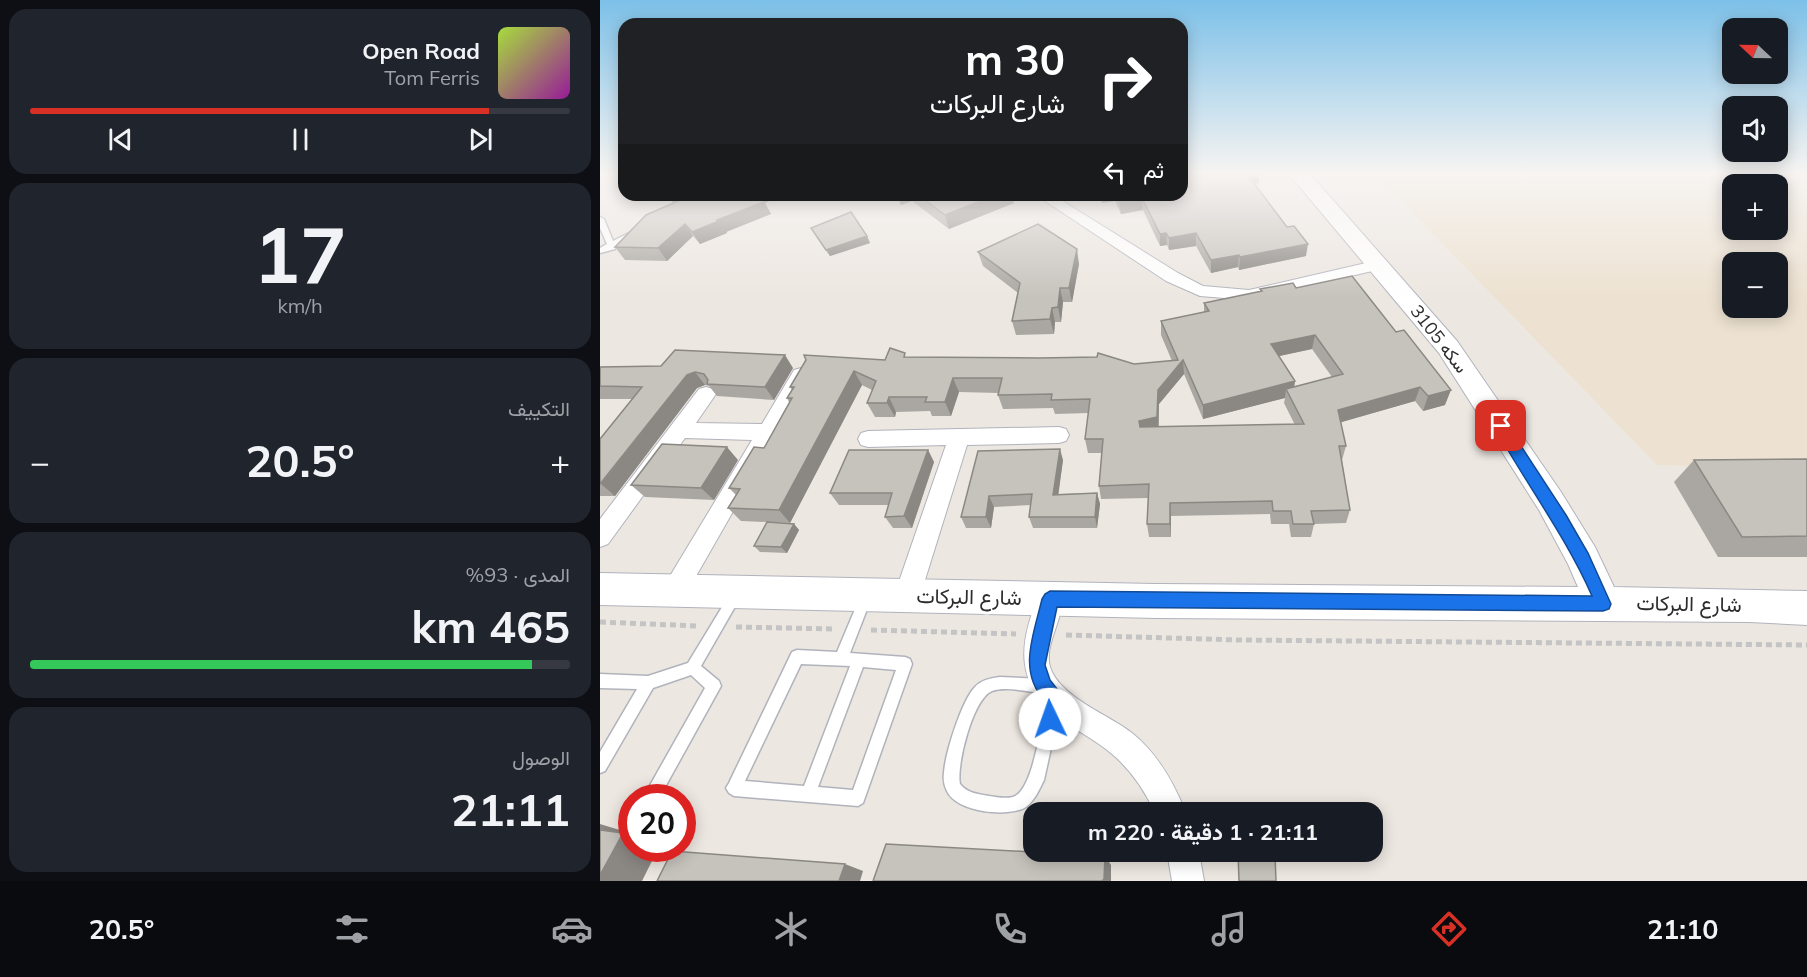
<!DOCTYPE html>
<html lang="ar">
<head>
<meta charset="utf-8">
<style>
	body { margin:0; font-family:Mulish,Vazirmatn,sans-serif; background:#20242c; color:#f1f3f6; direction:rtl; height:100vh; display:flex; flex-direction:column; font-size:22px; white-space:nowrap }
	* { box-sizing:border-box; margin:0 }
	p { font-size:20px; color:#9ea1a6 }
	.icon { flex:none; width:33px; height:33px; fill:none; stroke:currentColor; stroke-width:2; stroke-linecap:round; stroke-linejoin:round }
	.map { position:relative; flex:1; overflow:hidden; direction:ltr }
	.drawer { display:flex; flex-direction:column; gap:9px; padding:9px; background:#0d0f14; width:600px }
	.drawer>* { flex:none }
	.banner { position:absolute; left:18px; top:18px; width:570px; height:183px; border-radius:18px; box-shadow:0 3px 15px #0003; direction:rtl; background:#202124; color:#fff; overflow:hidden }
	.needle { width:39px; rotate:292deg }
	.tools { position:absolute; left:1122px; top:18px; display:grid; gap:12px }
	.tools a { display:grid; place-items:center; width:66px; height:66px; border-radius:12px; background:#171b24; box-shadow:0 3px 15px #0003; font-size:30px }
	.speed { position:absolute; left:18px; top:784px; display:flex; gap:12px; font-size:30px; font-weight:700; text-align:center }
	.speed>* { display:grid; place-content:center; width:78px; height:78px; border-radius:50%; background:#171b24; box-shadow:0 3px 15px #0003; line-height:1 }
	.speed .limit { border:9px solid #d22; background:#fff; color:#111 }
	.pin { position:absolute; display:grid; place-items:center; width:51px; height:51px; color:#fff; margin:-26px; border-radius:12px; box-shadow:0 3px 9px #0006 }
	.me { position:absolute; width:66px; margin:-33px; rotate:357deg; stroke-linejoin:round; filter:drop-shadow(0 0 4px #0008) }
	.turn { display:flex; align-items:center; gap:21px; height:126px; padding:0 24px; font-size:27px }
	.turn .icon { width:78px; height:78px; stroke-width:2.5 }
	.turn b { display:block; font-size:42px; line-height:51px }
	.then { display:flex; align-items:center; height:57px; padding:0 24px; background:#0003; gap:12px; font-size:22px }
	.big { font-size:45px; font-weight:700; line-height:1.1 }
	.drawer .tile { flex:1; display:flex; flex-direction:column; justify-content:center; gap:9px; min-width:0; padding:0 21px; border-radius:18px; background:#20242c }
	.drawer .dial { align-items:center; gap:0 }
	.dial b { font-size:78px; line-height:1 }
	.song { display:flex; align-items:center; gap:18px }
	.cover { width:72px; height:72px; border-radius:9px; background:linear-gradient(135deg,hsl(80 70% 55%),hsl(300 70% 35%)) }
	.played { height:6px; border-radius:3px; background:linear-gradient(90deg,#d93025 85%,#363941 85%) }
	.keys { display:flex; justify-content:space-around; direction:ltr }
	.heat { display:flex; justify-content:space-between; align-items:center; font-size:33px; direction:ltr }
	.charge { height:9px; border-radius:4px; background:linear-gradient(90deg,#34c759 93%,#363941 0) }
	.trip { position:absolute; left:423px; top:802px; width:360px; height:60px; border-radius:18px; background:#171b24; box-shadow:0 3px 15px #0003; font-weight:700; line-height:60px; text-align:center; direction:rtl }
	.tabs { display:flex; height:96px; justify-content:space-around; align-items:center; background:#090b0e; color:#9ea1a6 }
	.tabs .icon { width:42px; height:42px }
	.tabs .current { color:#d93025 }
	.tabs b { font-size:27px; color:#f1f3f6 }
	main { display:flex; flex:1; min-height:0 }
	.map>svg:first-child { display:block }
	.education { fill:#ede2d1; fill-rule:evenodd }
	.lines { fill:none; stroke-linecap:round; stroke-linejoin:round }
	.lane-casing { stroke:#b1b3bc; stroke-width:3 }
	.street-casing { stroke:#b1b3bc; stroke-width:2 }
	.secondary-casing { stroke:#b1b3bc; stroke-width:2 }
	.path { stroke:#c4c4c4; stroke-width:5; stroke-dasharray:6 4; stroke-linecap:butt }
	.lane { fill:#fff; fill-rule:evenodd }
	.street { fill:#fff; fill-rule:evenodd }
	.secondary { fill:#fff; fill-rule:evenodd }
	.wall { fill:#aaa7a2; fill-rule:evenodd }
	.shaded-wall { fill:#8b8884 }
	.building { fill:#c6c2bc; stroke:#8b8884; stroke-width:1.5; fill-rule:evenodd }
	.route { fill:#1a73e8; stroke:#114b97; stroke-width:1.5 }
	.labels { text-anchor:middle; stroke-width:6; stroke-linejoin:round; paint-order:stroke }
	.street-label { font-size:18px; fill:#2d2d2d; stroke:#fff }
	.near-street-label { font-size:21px; fill:#2d2d2d; stroke:#fff }
</style>
</head>
<body>
<main>
<div class="map">
<svg width="1207" height="881" viewBox="0 0 1207 881">
	<rect width="100%" height="100%" fill="#ede7e1"/>
	<path class="education" d="M775,174H1207V468L1057,465ZM1132,184H1178V230H1132ZM1132,262H1178V308H1132Z"/>
	<g class="lines">
		<g class="lane-casing">
			<path id="lane" d="M0,217L4,219L13,241L29,233H35L36,235L16,246L15,249L0,253V248L7,244L0,228Z
				M134,592L138,594L140,598L101,666L119,681L121,686L59,798H45L44,796L105,688L91,675L53,688L5,771L0,773V752L37,689L0,688V674L48,676L88,663L130,594Z
				M265,593L269,595L271,599L250,653L305,657L310,659L312,664L263,803L258,806L134,796L129,793L126,788L129,783L192,652L197,650L237,652L261,595ZM201,664L250,666L204,786L145,781ZM263,667L296,670L253,790L218,787Z
				M400,677L443,679L448,681L450,686L448,691L443,693C427,692 407,686 392,691C373,698 356,766 360,784C367,793 378,794 389,796C396,797 405,799 413,797C435,790 441,715 450,693L455,691L460,693L462,698L444,780C439,790 435,800 426,807C408,818 356,812 347,791C344,785 343,779 344,773C345,754 362,700 375,687C381,680 391,678 400,677Z"/>
		</g>
		<g class="street-casing">
			<path id="street" d="M258,195H273V196L266,200Z
				M436,195H453L578,273L603,286L649,290L779,260L787,265L785,268L649,300L600,296L566,281Z
				M201,368L208,370L211,375L83,599L74,602L65,599L61,591L152,440L85,438L8,544L0,547V519L99,389L106,387L113,389L116,394L96,423L162,424L194,370Z
				M459,427L466,429L469,435L466,441L459,443L367,445L320,596L316,604L307,608L298,604L294,596L346,445L268,447L261,445L258,439L261,433L268,431Z
				M450,587L459,591C470,615 439,646 452,672C465,699 509,715 532,733C558,754 574,783 586,813H555C545,791 531,770 512,754C497,741 479,732 463,721C413,685 418,642 441,591Z
				M567,852H599L604,881H572Z"/>
		</g>
		<g class="secondary-casing">
			<path id="secondary" d="M689,174H710L857,341L961,492L995,547L1014,587L1207,591V625L1149,622L556,618L0,605V573L556,584L978,587L968,564L939,510L839,353Z"/>
		</g>
		<path class="path" d="M0,622L98,626
			M136,627L236,629
			M271,630L416,634
			M466,635L638,640L1207,645"/>
		<use href="#lane" class="lane"/>
		<use href="#street" class="street"/>
		<use href="#secondary" class="secondary"/>
	</g>
	<path class="wall" d="M659,183L654,184L706,256L639,270L638,267L611,273L596,246L569,250L567,245L560,246L543,210L521,214L515,201L502,203L498,195H582Z
		M68,195H171L173,199L165,203L171,214L126,232L127,233L100,244L93,236L67,261L25,260L15,247L73,203Z
		M297,195H412L414,203L349,229L312,201L301,205Z
		M211,228L267,236L270,243L230,256Z
		M378,252L479,264L472,302H463L461,322H455L454,334L416,335L412,321L418,293L383,266Z
		M696,288L845,405L823,411L815,401L741,422L746,446L742,460L750,510L746,523L714,524L711,537H691L689,524H671L670,514L571,516V537H549L547,524L548,498L501,499L499,486L502,453H488L485,439L489,413L455,414L453,408L403,409L398,395L399,393L359,392L351,416H332L330,411L296,412L295,417H275L267,403L272,390L262,385L190,523L141,521L128,508L136,495L129,488L164,448L189,402L187,398L192,390L190,387L285,360L307,357L534,364L572,361L561,335V321L604,312V303L660,292V289ZM712,349L732,377L694,387L695,381L679,356ZM584,374L603,419L685,398L684,403L695,425L559,427V404Z
		M0,367L193,368L174,400L117,396L109,386L105,385L97,388L15,496H0V439L32,399H0Z
		M328,450L334,462L312,528H293L285,517L289,505H239L230,493Z
		M378,451L463,460L458,494L497,493L500,504L497,528H433L429,517L431,505L394,507L391,528H366L361,517Z
		M1207,459V557H1118L1074,482L1094,460Z
		M138,460L114,500L45,497L31,485Z
		M194,524L199,530L187,553L160,552L154,546Z"/>
	<path class="shaded-wall" d="M646,174H659V183L646,185Z
		M68,195H105L75,206Z
		M155,195H171L173,199L165,203L171,214L126,232L127,233L100,244L92,232L117,220Z
		M297,195H310L312,201L301,205Z
		M396,195H412L414,203L349,229L345,215Z
		M501,195H514L515,201L502,203Z
		M542,198L543,210L521,214L519,201Z
		M85,224L93,236L67,261L58,248Z
		M566,233L567,245L560,246V234Z
		M596,233V246L569,250V238Z
		M267,236L270,243L230,256L226,250Z
		M708,244L706,256L639,270L640,257Z
		M477,249L479,264L472,302L469,288Z
		M639,255L638,267L611,273V260Z
		M460,288L463,302L461,322L458,307Z
		M452,308L455,322L454,334L450,319Z
		M715,335L712,349L670,358L671,344Z
		M185,355L193,368L174,400L165,387Z
		M583,360L584,374L559,404L558,431L541,435L539,421L558,390Z
		M254,371L262,385L190,523L179,510Z
		M95,372L105,385L97,388L15,496L1,484L87,375Z
		M353,378L359,392L351,416L345,402Z
		M695,381L693,395L686,389L685,398L603,419V405Z
		M820,387L815,401L735,424L738,410Z
		M851,390L845,405L823,411L828,396Z
		M289,397L296,412L295,417L287,403Z
		M127,447L138,460L114,500L101,488Z
		M460,449L463,460L457,505L453,495Z
		M328,450L334,462L312,528L304,516Z
		M497,493L500,504L497,528L495,517Z
		M389,496L394,507L391,528L386,517Z
		M570,503L571,516V537L570,524Z
		M194,524L199,530L187,553L181,547Z
		M0,824L23,831L21,837L23,833L32,835V849H58L42,881H0Z
		M505,856L511,865V881H502Z
		M245,864L263,871L260,881H239Z"/>
	<path class="building" d="M582,174H647L687,227L694,226L708,244L640,257L639,255L611,260L596,233L569,238L566,233L560,234L542,198L519,201L517,195H582Z
		M92,195H157L164,202L117,220L119,221L92,232L85,224L58,248L15,247L46,215Z
		M318,195H396L345,215Z
		M251,212L267,236L226,250L211,228Z
		M438,224L477,249L469,288H460L458,307L452,308L450,319L412,321L420,283L378,252Z
		M752,276L796,332L804,330L851,390L828,396L820,387L738,410L746,446H739L750,510L711,511L714,524H693L691,511H673L672,501L570,503V524H547L549,484L499,486L503,439H485L490,399L451,400L452,394L398,395L402,378H353L345,402H325L327,397H289L287,403H267L276,381L254,371L179,510L128,508L140,489L129,488L154,447L164,448L192,398H187L194,387H190L206,360L204,355L285,360L290,348L305,353L304,357L439,358L497,357L498,353L534,364L578,360L561,321L609,311L604,303L662,291L660,289L693,283L696,288ZM715,335L743,374L686,389L704,424L540,427L539,421L557,417L558,390L583,360L603,405L695,381L671,344Z
		M75,350L185,355L165,387L107,384L108,380L104,374L95,372L87,375L0,484V439L42,387L0,386V367L61,366Z
		M62,444L127,447L101,488L31,485Z
		M460,449L453,495L497,493L495,517H429L432,494L389,496L386,517H361L378,451Z
		M249,450H328L304,516L285,517L292,493H230Z
		M1207,459V536L1142,537L1094,460Z
		M167,522L194,524L181,547L154,546Z
		M0,830L23,833L0,875Z
		M286,844L505,856L504,879L502,881H273Z
		M72,851L245,864L239,881H57Z
		M638,853L675,855L676,881H639Z"/>
	<linearGradient id="sky" x2="0" y2="1"><stop stop-color="#7cc0e8"/><stop offset="0.58" stop-color="#f7f4f2"/><stop offset="1" stop-color="#f7f4f2" stop-opacity="0"/></linearGradient>
	<rect width="1207" height="298" fill="url(#sky)"/>
	<path class="route" d="M901,421L906,423L966,515L988,553L1011,604L1009,609L1003,611L457,607L445,665L450,680L464,698L457,725L450,728L443,725L441,719L445,701C417,671 434,634 442,599L445,594L450,591L992,596C965,535 926,484 894,426Z"/>
	<g class="labels">
		<g class="street-label">
			<text transform="translate(839 339) rotate(52)" y="6">سكه 3105</text>
		</g>
		<g class="near-street-label">
			<text transform="translate(369 597) rotate(1)" y="7">شارع البركات</text>
			<text transform="translate(1089 604) rotate(1)" y="7">شارع البركات</text>
		</g>
	</g>
</svg>
<div class="tools">
<a><svg class="needle" viewBox="-14 -14 28 28"><path d="M0-13l5 13h-10z" fill="#e53935"/><path d="M0 13l5-13h-10z" fill="#9ea1a6"/></svg></a>
<a><svg class="icon" aria-label="sound" viewBox="0 0 24 24"><path d="M4 9h4l5-4v14l-5-4H4zM17 9q2 3 0 6"/></svg></a>
<a>+</a>
<a>−</a>
</div>
<div class="speed"><div class="limit">20</div></div>
<div class="pin" style="left:901px;top:426px;background:#d93025"><svg class="icon" aria-label="arrive" viewBox="0 0 24 24"><path d="M6 21V4h12l-3 4 3 4H6"/></svg></div>
<svg class="me" style="left:450px;top:719px" viewBox="-20 -20 40 40"><circle r="19" fill="#fff"/><path d="M0-13L10 11 0 6-10 11z" fill="#1a73e8"/></svg>
<div class="trip">21:11 · 1 دقيقة · 220 m</div>
<div class="banner">
<div class="turn"><svg class="icon" aria-label="right" viewBox="0 0 24 24"><path d="M7 20v-9h11M14 6l5 5-5 5"/></svg><div><b>30 m</b>شارع البركات</div></div>
<div class="then">ثم<svg class="icon" aria-label="left" viewBox="0 0 24 24"><path d="M17 20v-9H6M10 6l-5 5 5 5"/></svg></div>
</div>
</div>
<section class="drawer">
<div class="tile">
<div class="song"><i class="cover"></i><div><b>Open Road</b><p>Tom Ferris</p></div></div>
<div class="played"></div>
<div class="keys"><svg class="icon" aria-label="previous" viewBox="0 0 24 24"><path d="M18 5L8 12l10 7zM5 5v14"/></svg><svg class="icon" aria-label="pause" viewBox="0 0 24 24"><path d="M8 5v14M16 5v14"/></svg><svg class="icon" aria-label="next" viewBox="0 0 24 24"><path d="M6 5l10 7-10 7zM19 5v14"/></svg></div>
</div>
<div class="tile dial"><b>17</b><p>km/h</p></div>
<div class="tile"><p>التكييف</p>
<div class="heat"><a>−</a><b class="big">20.5°</b><a>+</a></div>
</div>
<div class="tile"><p>المدى · 93%</p><b class="big">465 km</b><div class="charge"></div></div>
<div class="tile"><p>الوصول</p><b class="big">21:11</b></div>
</section>
</main>
<nav class="tabs">
<b>21:10</b>
<svg class="icon current" aria-label="directions" viewBox="0 0 24 24"><path d="M12 3l9 9-9 9-9-9zM9 14v-3h6M13 9l2 2-2 2"/></svg>
<svg class="icon" aria-label="music" viewBox="0 0 24 24"><path d="M9 18V5l10-2v13"/><circle cx="6" cy="18" r="3"/><circle cx="16" cy="16" r="3"/></svg>
<svg class="icon" aria-label="phone" viewBox="0 0 24 24"><path d="M5 4h4l2 5-3 2q2 4 5 5l2-3 5 2v4C11 20 4 13 5 4z"/></svg>
<svg class="icon" aria-label="climate" viewBox="0 0 24 24"><path d="M12 3v18M4 7l16 10M4 17L20 7"/></svg>
<svg class="icon" aria-label="car" viewBox="0 0 24 24"><path d="M5 17H2v-5l4-1 3-4h7l3 4 3 1v5h-3M9 17h6M6 11h13"/><circle cx="7" cy="17" r="2"/><circle cx="17" cy="17" r="2"/></svg>
<svg class="icon" aria-label="filters" viewBox="0 0 24 24"><path d="M4 7h16M4 17h16"/><circle cx="9" cy="7" r="2"/><circle cx="15" cy="17" r="2"/></svg>
<b>20.5°</b>
</nav>
</body>
</html>
